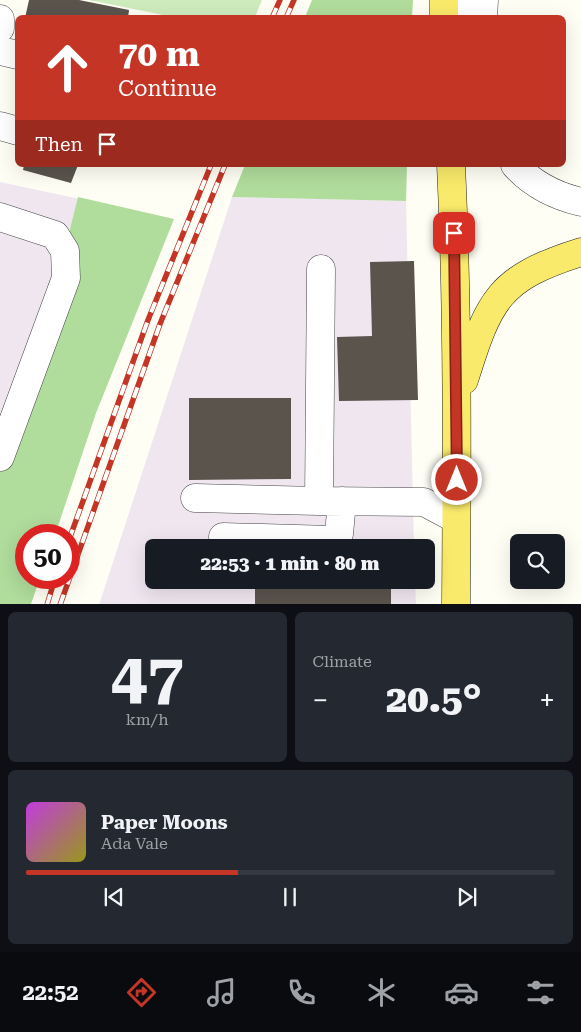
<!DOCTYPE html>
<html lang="en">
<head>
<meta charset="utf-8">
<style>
	body { margin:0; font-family:"Roboto Serif",serif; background:#242831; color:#f1f3f6; height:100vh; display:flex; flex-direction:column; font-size:19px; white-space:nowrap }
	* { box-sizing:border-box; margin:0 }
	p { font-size:16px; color:#9ea1a6 }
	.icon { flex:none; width:28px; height:28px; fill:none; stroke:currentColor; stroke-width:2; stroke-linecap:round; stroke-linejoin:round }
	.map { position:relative; height:604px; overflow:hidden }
	.drawer { display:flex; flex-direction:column; gap:8px; padding:8px; background:#0d0f14; flex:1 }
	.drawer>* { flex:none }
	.top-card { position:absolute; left:15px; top:15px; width:551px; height:152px; border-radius:8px; box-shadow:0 5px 20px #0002; background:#c43526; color:#fff; overflow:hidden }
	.buttons { position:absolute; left:510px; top:534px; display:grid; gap:10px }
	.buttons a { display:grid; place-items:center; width:55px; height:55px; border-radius:8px; background:#171b24; box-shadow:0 5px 20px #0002; font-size:25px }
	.speed { position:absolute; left:15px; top:524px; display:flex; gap:10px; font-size:25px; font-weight:700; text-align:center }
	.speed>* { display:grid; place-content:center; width:65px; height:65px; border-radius:50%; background:#171b24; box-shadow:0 5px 20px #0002; line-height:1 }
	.speed .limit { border:8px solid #d22; background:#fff; color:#111 }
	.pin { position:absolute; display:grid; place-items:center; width:42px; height:42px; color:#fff; margin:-21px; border-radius:10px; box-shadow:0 2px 8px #0006 }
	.me { position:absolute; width:55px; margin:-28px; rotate:0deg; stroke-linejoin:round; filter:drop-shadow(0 0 4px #0008) }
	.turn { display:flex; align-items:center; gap:18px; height:105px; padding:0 20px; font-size:22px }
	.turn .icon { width:65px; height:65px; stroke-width:2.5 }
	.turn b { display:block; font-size:35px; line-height:42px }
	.then { display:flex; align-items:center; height:48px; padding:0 20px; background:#0003; gap:10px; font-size:19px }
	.big { font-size:38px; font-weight:800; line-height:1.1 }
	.drawer .card { flex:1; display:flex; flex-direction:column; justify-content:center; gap:8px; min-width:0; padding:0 18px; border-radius:8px; background:#242831 }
	.drawer .dial { align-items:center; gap:0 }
	.dial b { font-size:65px; line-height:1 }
	.song { display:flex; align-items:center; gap:15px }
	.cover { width:60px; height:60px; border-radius:8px; background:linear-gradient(135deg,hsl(290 70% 55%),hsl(60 70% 35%)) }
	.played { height:5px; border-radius:2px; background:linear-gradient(90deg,#c43526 40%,#363941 40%) }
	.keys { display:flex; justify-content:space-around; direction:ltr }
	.heat { display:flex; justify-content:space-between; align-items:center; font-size:28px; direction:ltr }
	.drawer .tiles { flex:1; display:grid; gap:8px; grid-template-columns:1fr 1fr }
	.card:last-child { grid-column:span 2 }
	.trip { position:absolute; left:145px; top:539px; width:290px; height:50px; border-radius:8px; background:#171b24; box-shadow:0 5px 20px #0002; font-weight:800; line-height:50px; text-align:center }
	.menu { display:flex; height:80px; justify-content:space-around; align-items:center; background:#090b0e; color:#9ea1a6 }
	.menu .icon { width:35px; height:35px }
	.menu .active { color:#c43526 }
	.menu b { font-size:22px; color:#f1f3f6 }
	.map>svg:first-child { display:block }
	.industrial { fill:#efe6ef }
	.green { fill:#ceebbd }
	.forest { fill:#b0dc9c }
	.building { fill:#5a544d }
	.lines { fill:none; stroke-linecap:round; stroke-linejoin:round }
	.minor-casing { stroke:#444; stroke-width:29 }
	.major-casing { stroke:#222; stroke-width:29 }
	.minor { stroke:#fff; stroke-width:28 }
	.major { stroke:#f9ea6b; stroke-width:28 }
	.rail-casing { stroke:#c43526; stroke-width:5.5 }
	.rail { stroke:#fff; stroke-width:4; stroke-dasharray:11; stroke-linecap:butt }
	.route-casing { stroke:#7f2219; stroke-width:12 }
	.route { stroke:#c43526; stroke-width:9 }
</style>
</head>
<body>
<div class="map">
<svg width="581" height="605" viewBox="0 0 581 605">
	<rect width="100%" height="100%" fill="#fffef5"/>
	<path class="industrial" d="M0,182L174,219L96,413L54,535H26V578L0,604Z
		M232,197L406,201L414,547L154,548V580H415L416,604L99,605Z"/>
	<path class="green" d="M89,0H262L255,17H173Z"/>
	<path class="forest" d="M312,0H413L412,17H305Z
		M245,165H407L406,201L232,197Z
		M78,197L174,219L96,413L55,535H26V578H40L31,604L0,605V473L30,389Z"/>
	<path class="building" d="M29,0H79L129,10L128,18H25Z
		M24,165H78L71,183L23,170Z
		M414,261L418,400L339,401L337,337L372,336L370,262Z
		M189,398H291V479L189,480Z
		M255,580H391V605H255Z"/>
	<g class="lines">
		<g class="minor-casing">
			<path id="minor" d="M462,18L465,0
				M483,18L484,0
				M0,19V28
				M0,51L18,55
				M0,126L18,131
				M515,165C533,185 556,196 581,202
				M0,217L55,235L65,251L66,278L0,457
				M321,269L319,501L424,502L456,519
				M195,498L319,501
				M223,537L331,540L339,534L342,501"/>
		</g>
		<g class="major-casing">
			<path id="major" d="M444,18V0
				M451,165C458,312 457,458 456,605
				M464,380C489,300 498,278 581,252"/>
		</g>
		<use href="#minor" class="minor"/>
		<use href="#major" class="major"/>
		<g class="rail-casing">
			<path id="rail" d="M272,18L280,0
				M286,18L294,0
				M69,540L148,320L211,165
				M47,605L55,578
				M60,605L160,324L225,165"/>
		</g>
		<use href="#rail" class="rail"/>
	</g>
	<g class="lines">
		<g class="route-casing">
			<path id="route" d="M454,233L457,480"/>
		</g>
		<use href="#route" class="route"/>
	</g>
</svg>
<div class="buttons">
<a><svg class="icon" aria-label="search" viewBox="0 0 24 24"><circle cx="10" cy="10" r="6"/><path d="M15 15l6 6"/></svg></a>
</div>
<div class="speed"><div class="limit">50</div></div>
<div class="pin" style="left:454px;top:233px;background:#d93025"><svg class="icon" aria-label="arrive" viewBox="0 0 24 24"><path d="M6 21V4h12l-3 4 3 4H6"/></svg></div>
<svg class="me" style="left:457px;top:480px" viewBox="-20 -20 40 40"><circle r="17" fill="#c43526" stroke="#fff" stroke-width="3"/><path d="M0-11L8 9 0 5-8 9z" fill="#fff"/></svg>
<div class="trip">22:53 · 1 min · 80 m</div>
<div class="top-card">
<div class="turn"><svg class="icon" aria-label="ahead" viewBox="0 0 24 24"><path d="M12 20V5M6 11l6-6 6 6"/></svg><div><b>70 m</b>Continue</div></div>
<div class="then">Then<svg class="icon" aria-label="arrive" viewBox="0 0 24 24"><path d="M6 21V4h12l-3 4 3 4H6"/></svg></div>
</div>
</div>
<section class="drawer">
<div class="tiles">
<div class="card dial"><b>47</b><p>km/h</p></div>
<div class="card"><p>Climate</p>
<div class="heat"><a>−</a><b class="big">20.5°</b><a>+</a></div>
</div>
<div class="card">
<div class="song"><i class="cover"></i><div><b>Paper Moons</b><p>Ada Vale</p></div></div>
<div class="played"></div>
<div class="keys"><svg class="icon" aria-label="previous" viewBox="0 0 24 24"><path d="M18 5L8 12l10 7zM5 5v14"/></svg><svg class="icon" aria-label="pause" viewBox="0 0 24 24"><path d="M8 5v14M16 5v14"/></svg><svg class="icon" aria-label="next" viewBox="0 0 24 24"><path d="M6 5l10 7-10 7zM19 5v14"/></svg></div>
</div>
</div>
</section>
<nav class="menu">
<b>22:52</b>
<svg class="icon active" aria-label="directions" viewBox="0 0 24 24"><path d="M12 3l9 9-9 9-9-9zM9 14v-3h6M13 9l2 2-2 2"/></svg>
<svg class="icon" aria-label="music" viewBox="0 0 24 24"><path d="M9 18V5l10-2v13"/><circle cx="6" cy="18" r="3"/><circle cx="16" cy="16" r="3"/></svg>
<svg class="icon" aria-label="phone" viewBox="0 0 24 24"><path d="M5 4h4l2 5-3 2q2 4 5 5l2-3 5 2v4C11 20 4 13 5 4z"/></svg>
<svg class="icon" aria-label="climate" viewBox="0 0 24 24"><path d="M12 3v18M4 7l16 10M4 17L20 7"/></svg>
<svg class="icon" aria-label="car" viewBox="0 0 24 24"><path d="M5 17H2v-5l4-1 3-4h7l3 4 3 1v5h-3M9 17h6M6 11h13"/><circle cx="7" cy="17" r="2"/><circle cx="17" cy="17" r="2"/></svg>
<svg class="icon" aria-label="filters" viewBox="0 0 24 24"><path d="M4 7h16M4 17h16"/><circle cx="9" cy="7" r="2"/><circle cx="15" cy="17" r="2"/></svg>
</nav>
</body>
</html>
